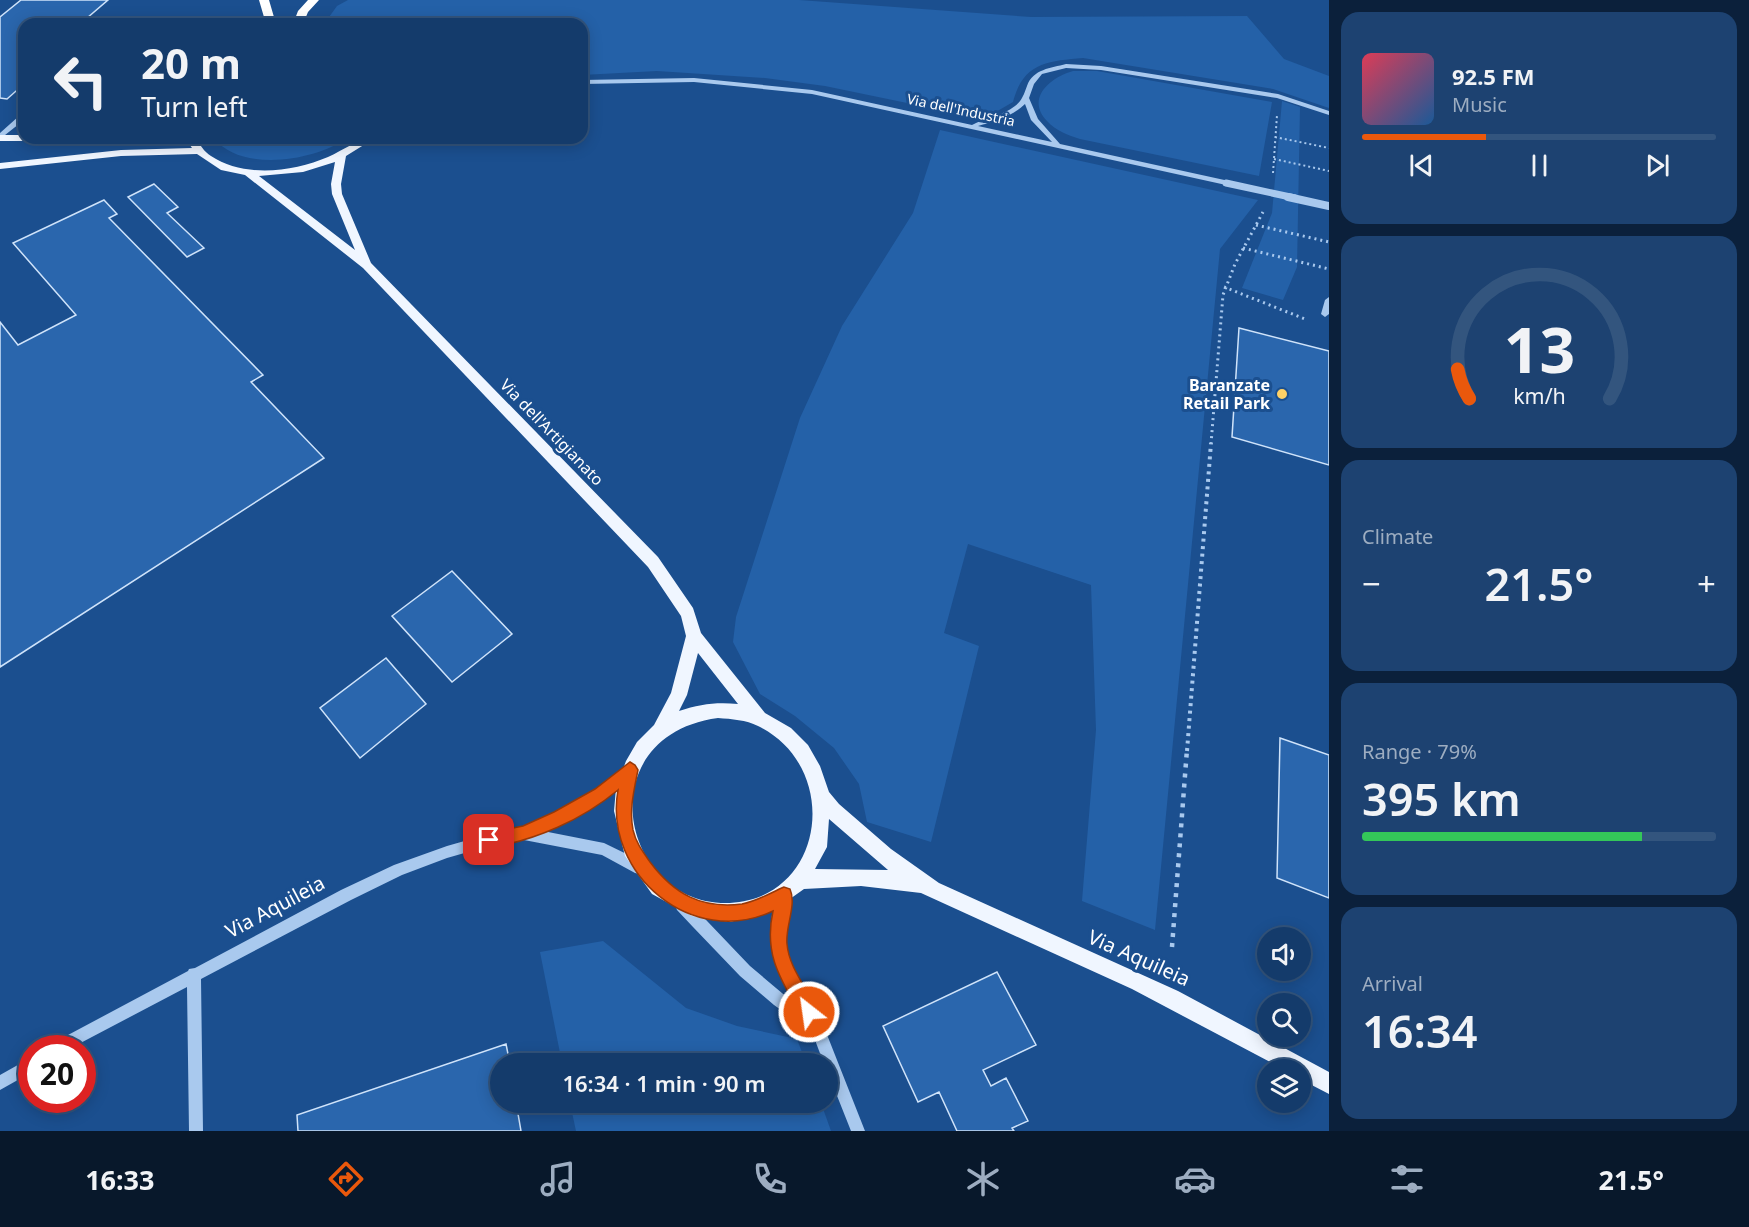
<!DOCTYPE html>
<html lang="en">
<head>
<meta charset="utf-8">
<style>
	body { margin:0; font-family:"Noto Sans",sans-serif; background:#1d4271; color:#f1f3f6; height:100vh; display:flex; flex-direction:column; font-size:22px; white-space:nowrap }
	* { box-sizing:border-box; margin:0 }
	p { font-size:20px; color:#9dadc1 }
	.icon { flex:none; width:33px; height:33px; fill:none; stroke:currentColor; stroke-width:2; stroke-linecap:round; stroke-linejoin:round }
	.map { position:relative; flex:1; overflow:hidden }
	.drawer { display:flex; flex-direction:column; gap:12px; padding:12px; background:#0b203b; width:420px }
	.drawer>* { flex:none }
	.banner { position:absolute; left:18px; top:18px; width:570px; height:126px; border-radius:18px; box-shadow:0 3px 15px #0003,0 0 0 2px #33557e; background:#143b6b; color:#f1f3f6; overflow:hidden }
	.controls { position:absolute; left:1257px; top:927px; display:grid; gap:12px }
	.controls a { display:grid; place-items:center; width:54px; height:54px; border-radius:50%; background:#143b6b; box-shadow:0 3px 15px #0003,0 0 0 2px #33557e; font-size:30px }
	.speed { position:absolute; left:18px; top:1035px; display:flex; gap:12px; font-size:30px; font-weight:700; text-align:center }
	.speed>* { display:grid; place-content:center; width:78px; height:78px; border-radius:50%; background:#143b6b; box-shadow:0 3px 15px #0003,0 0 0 2px #33557e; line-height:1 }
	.speed .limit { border:9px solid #d22; background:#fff; color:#111 }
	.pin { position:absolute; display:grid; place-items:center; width:51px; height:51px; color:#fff; margin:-26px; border-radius:12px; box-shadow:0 3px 9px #0006 }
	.me { position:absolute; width:66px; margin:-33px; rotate:330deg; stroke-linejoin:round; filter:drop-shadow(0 0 4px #0008) }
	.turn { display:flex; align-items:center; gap:21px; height:126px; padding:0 24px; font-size:27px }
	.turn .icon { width:78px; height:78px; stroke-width:2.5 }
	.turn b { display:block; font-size:42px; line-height:51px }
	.big { font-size:45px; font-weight:600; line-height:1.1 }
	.drawer .tile { flex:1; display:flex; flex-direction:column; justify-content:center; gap:9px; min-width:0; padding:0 21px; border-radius:18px; background:#1d4271 }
	.drawer .dial { align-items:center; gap:0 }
	.dial svg { height:156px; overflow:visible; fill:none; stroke:#33557e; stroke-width:7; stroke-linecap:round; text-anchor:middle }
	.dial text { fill:#f1f3f6; stroke:none }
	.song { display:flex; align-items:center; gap:18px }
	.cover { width:72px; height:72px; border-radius:9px; background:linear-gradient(135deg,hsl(350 70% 55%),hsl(210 70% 35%)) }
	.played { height:6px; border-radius:3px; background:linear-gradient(90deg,#ea580c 35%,#33557e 35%) }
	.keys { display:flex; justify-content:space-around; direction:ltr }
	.heat { display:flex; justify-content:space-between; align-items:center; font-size:33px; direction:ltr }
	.charge { height:9px; border-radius:4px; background:linear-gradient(90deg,#34c759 79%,#33557e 0) }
	.trip { position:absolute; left:490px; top:1053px; width:348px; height:60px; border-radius:30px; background:#143b6b; box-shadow:0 3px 15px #0003,0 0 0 2px #33557e; font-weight:600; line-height:60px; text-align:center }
	.tabs { display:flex; height:96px; justify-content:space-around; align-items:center; background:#08182b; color:#9dadc1 }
	.tabs .icon { width:42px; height:42px }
	.tabs .on { color:#ea580c }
	.tabs b { font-size:27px; color:#f1f3f6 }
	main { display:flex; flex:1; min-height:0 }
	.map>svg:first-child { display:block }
	.green { fill:#2461a8 }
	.building { fill:#2a66ad; stroke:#cfe3fa; stroke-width:1.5 }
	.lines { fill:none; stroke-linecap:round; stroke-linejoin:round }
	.path-far3 { stroke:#a9c9ee; stroke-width:2; stroke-dasharray:2 3; stroke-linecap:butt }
	.path-far2 { stroke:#a9c9ee; stroke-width:3; stroke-dasharray:2 4; stroke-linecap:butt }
	.path-far1 { stroke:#a9c9ee; stroke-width:4; stroke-dasharray:3 4.5; stroke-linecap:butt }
	.path { stroke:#a9c9ee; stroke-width:4.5; stroke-dasharray:4 6; stroke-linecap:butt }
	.minor { fill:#a9c9ee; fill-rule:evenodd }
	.major { fill:#f0f6ff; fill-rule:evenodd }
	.highway { fill:#fff; fill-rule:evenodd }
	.minor-bridge-far1 { stroke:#a9c9ee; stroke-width:7 }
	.minor-bridge { stroke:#a9c9ee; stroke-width:8 }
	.route { fill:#ea580c; stroke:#983908; stroke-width:1.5 }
	.poi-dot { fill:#ffd166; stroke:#1b4f8f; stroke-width:2 }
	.labels { text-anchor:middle; stroke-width:6; stroke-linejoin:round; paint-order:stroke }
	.far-street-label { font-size:14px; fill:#fff; stroke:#1b4f8f }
	.poi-label { font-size:16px; font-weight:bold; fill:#fff; stroke:#1b4f8f; text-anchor:end }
	.street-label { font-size:16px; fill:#fff; stroke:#1b4f8f }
	.near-street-label { font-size:20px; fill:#fff; stroke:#1b4f8f }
</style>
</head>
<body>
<main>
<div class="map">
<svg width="1329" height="1131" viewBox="0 0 1329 1131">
	<rect width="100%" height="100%" fill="#1b4f8f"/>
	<path class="green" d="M348,0H799L1031,17L1247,16L1284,59L1329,76V108L1273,89L1083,58C1047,61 1023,63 1013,102L994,113L965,115L825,86L765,78L657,71L582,75V24H324L337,6Z
		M1073,71H1097L1272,102L1259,176L1080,139C1068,135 1056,131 1047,121C1025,98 1051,77 1073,71Z
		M1282,101L1300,107L1297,267L1283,300L1242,288L1272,213Z
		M940,130L1258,200L1220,249L1155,930L1082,901L1096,730L1091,585L968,544L944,633L979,646L931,842L867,822L859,784L834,748L795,716L760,694L733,642L736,617L800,418L842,326L913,213Z
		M214,138H347C315,161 241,173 214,138Z
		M603,941L686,1008L737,1026L797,1039L806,1063H562L540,952Z
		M570,1103H821L831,1131H576Z"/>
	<path class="building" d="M21,0H108L80,24H24V45L18,50L24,51V84L7,99L0,98V17Z
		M154,184L178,207L167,213L204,248L187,257L128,197Z
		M104,200L117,214L109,218L263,375L251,382L324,458L0,667V322L18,345L76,315L13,243Z
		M1239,328L1329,351V465L1232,437Z
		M452,571L512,634L452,682L392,616Z
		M386,658L426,704L360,758L320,708Z
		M1280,738L1329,755V898L1277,878Z
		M997,972L1036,1045L983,1070L991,1086L1006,1078L1028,1121L1012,1128L1014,1131H957L939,1092L918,1102L883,1026Z
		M506,1044L510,1064H501V1102H516L521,1131H298L297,1115Z"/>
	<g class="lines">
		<path class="path-far3" d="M1275,137L1329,148
			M1274,159L1329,171
			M1273,173L1277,115"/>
		<path class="path-far2" d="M1256,225L1329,242
			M1243,248L1329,269
			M1224,287L1305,319
			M1211,444L1223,295L1235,264L1263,212"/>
		<path class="path-far1" d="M1187,751L1211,443"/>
		<path class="path" d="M1172,947L1187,749"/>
		<path class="minor" d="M1066,64L1101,66L1278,94L1329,111V115L1277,98L1101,70L1066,68L1042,74L1034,84L1029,98L1038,119L1060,144L1229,181L1230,183L1226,185L812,94L694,82L582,84V80L694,78L812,90L972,125C985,118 1002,116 1015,106C1022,101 1024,94 1027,86C1033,69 1051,68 1066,64ZM1025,104L1031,120L1052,142L978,126C994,122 1013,116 1025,104Z
			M19,116H24V120L0,139V133Z
			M1329,297V314L1325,317L1321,314L1325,300Z
			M629,765L633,767L635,771L633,775L587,810L543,831L604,843L645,863L646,868L645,873L640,874L635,873L602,855L524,840L489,846L447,858L402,875L351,900L201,979L203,1131H189L187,987L71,1048H51L53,1043L188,971L189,969L195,968L341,890L394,865L447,846L489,834L523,828L579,802Z
			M784,888L789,890L791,895L784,934L787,957L799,983L822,1022L865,1131H851L828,1073V1064H824L812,1032L774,1005L740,976L693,927L677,910L675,905L677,900L682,898L687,900L750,966L795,1004C774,967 762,932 779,890Z
			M32,1057V1072L0,1090V1075Z"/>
		<path class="major" d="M0,135H24V138H29L24,141H0Z
			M185,138H195C200,144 204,152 211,156C244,178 293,172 328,157C344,150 358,138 375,138L346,156L341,184L342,194L371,263L658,557L693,608L701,633L765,713L791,728L808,745L820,766L829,792L839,804L891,849L939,883L1178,991L1329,1072V1094L1300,1079V1070H1285L1132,989L921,893L861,886L804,889L773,911L730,922L692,916L652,894L625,856L614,811L616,788L626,761L637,742L654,725L671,693L686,636L681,616L648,567L363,268L245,175L221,170L197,154L121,156L0,169V163L121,150L192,148ZM335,162L331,184L332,194L355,250L259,176L303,172ZM698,653L738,704C716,702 700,704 679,711L687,695ZM718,718C732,719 746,720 758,726C842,767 826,898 730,903C620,907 586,736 718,718ZM829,819L888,870L815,869L827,847Z"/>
		<path class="highway" d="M259,0H269L276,24H266Z
			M308,0H319L308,12L303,24H293L298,11Z"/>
		<path class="minor-bridge-far1" d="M1226,183L1295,198"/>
		<path class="minor-bridge" d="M1288,197L1329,206"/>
	</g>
	<path class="route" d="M630,762L635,765L638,770C634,790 629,810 633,830C636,843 643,852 650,862C674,894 701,909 742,904C758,901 770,893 784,887L790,889C797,905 785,927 787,944C789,969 809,990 818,1012L816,1019L809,1021L803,1019C782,981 763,956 773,911C693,949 603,875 618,790C582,820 536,840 489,848L484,846L481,840L484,834L523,826L554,812L595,789Z"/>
	<circle class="poi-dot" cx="1282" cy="394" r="6"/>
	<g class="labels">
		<g class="far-street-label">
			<text transform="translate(961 110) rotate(12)" y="5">Via dell'Industria</text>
		</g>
		<g class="poi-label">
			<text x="1270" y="391">Baranzate<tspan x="1270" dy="18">Retail Park</tspan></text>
		</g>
		<g class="street-label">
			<text transform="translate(552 432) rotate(46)" y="6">Via dell'Artigianato</text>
		</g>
		<g class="near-street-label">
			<text transform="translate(275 907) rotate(-28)" y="7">Via Aquileia</text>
			<text transform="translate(1139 958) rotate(24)" y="7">Via Aquileia</text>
		</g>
	</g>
</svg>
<div class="controls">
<a><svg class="icon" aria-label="sound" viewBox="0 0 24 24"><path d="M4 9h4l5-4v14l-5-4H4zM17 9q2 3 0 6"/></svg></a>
<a><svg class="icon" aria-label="search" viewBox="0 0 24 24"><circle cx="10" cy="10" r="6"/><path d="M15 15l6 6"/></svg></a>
<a><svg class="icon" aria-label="layers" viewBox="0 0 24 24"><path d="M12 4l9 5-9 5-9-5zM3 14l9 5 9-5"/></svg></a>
</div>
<div class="speed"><div class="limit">20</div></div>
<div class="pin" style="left:489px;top:840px;background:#d93025"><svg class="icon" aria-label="arrive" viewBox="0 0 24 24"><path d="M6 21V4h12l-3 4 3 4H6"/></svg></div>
<svg class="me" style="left:809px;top:1012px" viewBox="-20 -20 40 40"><circle r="17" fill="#ea580c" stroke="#fff" stroke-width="3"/><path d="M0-11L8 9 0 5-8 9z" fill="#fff"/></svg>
<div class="trip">16:34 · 1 min · 90 m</div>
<div class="banner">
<div class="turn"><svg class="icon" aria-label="left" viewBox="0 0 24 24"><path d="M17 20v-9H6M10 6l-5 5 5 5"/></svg><div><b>20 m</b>Turn left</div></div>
</div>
</div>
<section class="drawer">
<div class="tile">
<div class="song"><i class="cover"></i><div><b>92.5 FM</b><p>Music</p></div></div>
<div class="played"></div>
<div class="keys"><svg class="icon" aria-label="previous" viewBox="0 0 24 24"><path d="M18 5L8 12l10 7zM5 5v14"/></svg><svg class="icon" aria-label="pause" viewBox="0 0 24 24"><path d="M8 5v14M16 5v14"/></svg><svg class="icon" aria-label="next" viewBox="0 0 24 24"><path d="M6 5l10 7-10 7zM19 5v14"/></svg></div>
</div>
<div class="tile dial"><svg viewBox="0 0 100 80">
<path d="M14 69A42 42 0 1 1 86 69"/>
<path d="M14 69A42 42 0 0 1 8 54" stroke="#ea580c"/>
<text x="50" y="56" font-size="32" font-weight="700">13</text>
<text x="50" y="72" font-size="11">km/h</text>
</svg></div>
<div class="tile"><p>Climate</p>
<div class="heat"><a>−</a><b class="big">21.5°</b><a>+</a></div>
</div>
<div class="tile"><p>Range · 79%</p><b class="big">395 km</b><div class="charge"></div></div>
<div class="tile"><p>Arrival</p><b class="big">16:34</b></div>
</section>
</main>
<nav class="tabs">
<b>16:33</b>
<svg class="icon on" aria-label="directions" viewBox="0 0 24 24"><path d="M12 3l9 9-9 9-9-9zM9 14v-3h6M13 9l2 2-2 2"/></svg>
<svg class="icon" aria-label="music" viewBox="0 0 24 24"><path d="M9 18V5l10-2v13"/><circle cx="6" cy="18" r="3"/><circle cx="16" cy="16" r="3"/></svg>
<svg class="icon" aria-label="phone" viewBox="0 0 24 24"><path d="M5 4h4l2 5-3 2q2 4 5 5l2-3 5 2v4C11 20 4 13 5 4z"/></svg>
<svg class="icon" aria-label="climate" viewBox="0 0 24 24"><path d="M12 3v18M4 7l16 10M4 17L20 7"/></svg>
<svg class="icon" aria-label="car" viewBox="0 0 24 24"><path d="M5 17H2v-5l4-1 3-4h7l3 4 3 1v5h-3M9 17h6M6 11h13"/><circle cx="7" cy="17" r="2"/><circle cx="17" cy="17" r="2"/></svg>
<svg class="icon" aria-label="filters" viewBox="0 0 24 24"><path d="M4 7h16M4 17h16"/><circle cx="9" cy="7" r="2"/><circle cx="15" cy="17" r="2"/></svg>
<b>21.5°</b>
</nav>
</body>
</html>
